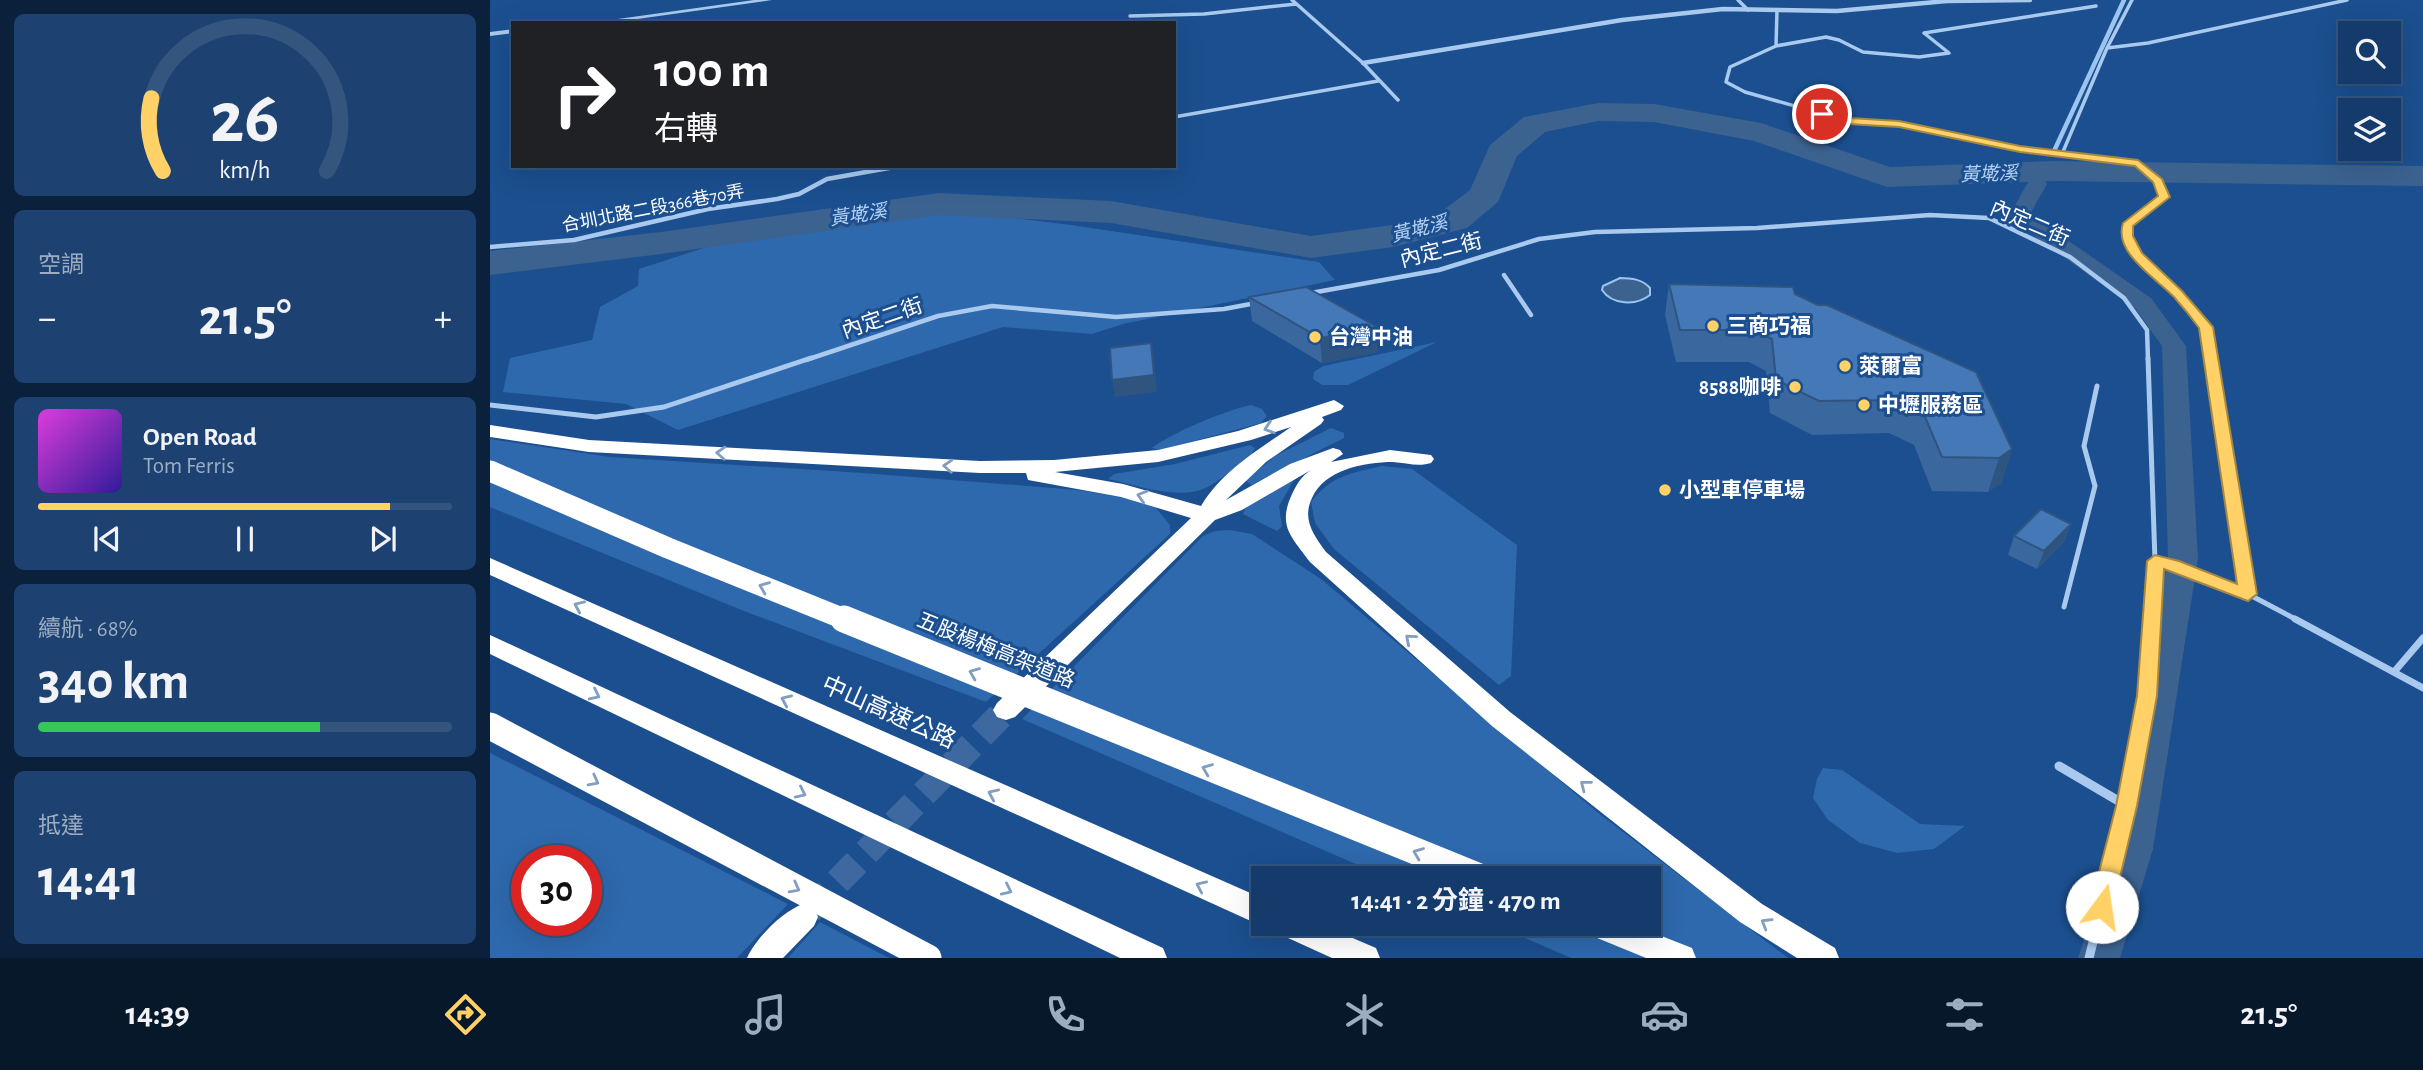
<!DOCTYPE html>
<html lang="zh-TW">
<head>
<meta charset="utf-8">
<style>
	body { margin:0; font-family:"Alegreya Sans","Noto Sans TC",sans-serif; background:#1d4271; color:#f1f3f6; height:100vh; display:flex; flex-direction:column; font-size:26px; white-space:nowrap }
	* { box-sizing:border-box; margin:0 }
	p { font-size:23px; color:#9dadc1 }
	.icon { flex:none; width:38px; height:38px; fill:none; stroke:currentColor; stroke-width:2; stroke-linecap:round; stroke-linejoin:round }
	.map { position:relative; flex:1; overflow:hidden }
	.side { display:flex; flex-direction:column; gap:14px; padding:14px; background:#0b203b; width:490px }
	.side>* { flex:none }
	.top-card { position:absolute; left:21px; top:21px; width:665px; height:147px; border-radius:0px; box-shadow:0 7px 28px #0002,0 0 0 2px #33557e; background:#202124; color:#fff; overflow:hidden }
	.fabs { position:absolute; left:1848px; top:21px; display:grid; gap:14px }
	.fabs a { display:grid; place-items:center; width:63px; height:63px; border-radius:0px; background:#143b6b; box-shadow:0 7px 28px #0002,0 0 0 2px #33557e; font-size:35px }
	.speed { position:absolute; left:21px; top:845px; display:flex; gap:14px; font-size:35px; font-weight:700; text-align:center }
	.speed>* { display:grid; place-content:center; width:91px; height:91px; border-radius:50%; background:#143b6b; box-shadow:0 7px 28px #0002,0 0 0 2px #33557e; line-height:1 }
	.speed .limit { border:10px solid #d22; background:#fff; color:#111 }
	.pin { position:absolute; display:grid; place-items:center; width:60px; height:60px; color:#fff; margin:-30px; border:4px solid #fff; border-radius:50%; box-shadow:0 2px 7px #0007 }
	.me { position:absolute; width:77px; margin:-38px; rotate:14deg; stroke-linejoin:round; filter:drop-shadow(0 0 5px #0008) }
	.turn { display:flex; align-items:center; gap:24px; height:147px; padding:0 28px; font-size:32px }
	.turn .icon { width:91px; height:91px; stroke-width:2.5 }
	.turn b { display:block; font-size:49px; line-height:60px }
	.big { font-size:52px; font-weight:700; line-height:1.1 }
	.side .card { flex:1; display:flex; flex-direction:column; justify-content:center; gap:10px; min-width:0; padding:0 24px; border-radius:10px; background:#1d4271 }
	.side .dial { align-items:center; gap:0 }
	.dial svg { height:182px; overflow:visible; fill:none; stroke:#33557e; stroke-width:7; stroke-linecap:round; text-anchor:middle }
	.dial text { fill:#f1f3f6; stroke:none }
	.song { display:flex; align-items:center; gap:21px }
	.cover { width:84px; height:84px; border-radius:10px; background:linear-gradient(135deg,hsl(300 70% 55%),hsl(250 70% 35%)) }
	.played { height:7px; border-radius:4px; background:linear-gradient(90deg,#ffd166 85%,#33557e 85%) }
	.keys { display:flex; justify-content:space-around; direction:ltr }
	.heat { display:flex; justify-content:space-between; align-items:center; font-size:38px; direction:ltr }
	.charge { height:10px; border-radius:5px; background:linear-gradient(90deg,#34c759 68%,#33557e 0) }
	.trip { position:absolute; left:761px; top:866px; width:410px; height:70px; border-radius:0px; background:#143b6b; box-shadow:0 7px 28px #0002,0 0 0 2px #33557e; font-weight:700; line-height:70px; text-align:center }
	.tabs { display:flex; height:112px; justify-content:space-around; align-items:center; background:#08182b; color:#9dadc1 }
	.tabs .icon { width:49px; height:49px }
	.tabs .current { color:#ffd166 }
	.tabs b { font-size:32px; color:#f1f3f6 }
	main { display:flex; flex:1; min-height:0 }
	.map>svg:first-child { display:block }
	.green { fill:#2e69ad; fill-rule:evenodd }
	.water { fill:#3c6290; stroke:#9cc4f0; stroke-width:2 }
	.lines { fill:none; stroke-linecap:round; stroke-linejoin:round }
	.stream { stroke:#9cc4f0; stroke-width:4.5 }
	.canal { fill:#3c6290; fill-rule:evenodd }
	.river { fill:#3c6290; fill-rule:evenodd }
	.motorway-tunnel { stroke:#3d69a0; stroke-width:27; stroke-dasharray:27 14; stroke-linecap:butt }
	.service-far3 { stroke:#a9c9ee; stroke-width:3.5 }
	.service-far2 { stroke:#a9c9ee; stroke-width:4.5 }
	.service-far1 { stroke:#a9c9ee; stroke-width:5 }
	.service { stroke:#a9c9ee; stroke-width:7 }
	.minor-far2 { stroke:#a9c9ee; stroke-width:4.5 }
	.minor-far1 { stroke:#a9c9ee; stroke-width:7 }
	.minor { stroke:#a9c9ee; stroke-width:9 }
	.tertiary { fill:#a9c9ee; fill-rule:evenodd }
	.motorway { fill:#fff; fill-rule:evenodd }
	.motorway-bridge-far1 { stroke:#fff; stroke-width:21 }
	.motorway-bridge { stroke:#fff; stroke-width:27 }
	.wall { fill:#3a679d }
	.shaded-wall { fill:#305480 }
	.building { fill:#4478b7; stroke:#305480; stroke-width:2 }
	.oneway { stroke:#829ec1 }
	.route { fill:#ffd166; stroke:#a68842; stroke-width:2 }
	.poi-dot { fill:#ffd166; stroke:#1b4f8f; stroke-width:2.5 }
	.labels { text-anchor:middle; stroke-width:6; stroke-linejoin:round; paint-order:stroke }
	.far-street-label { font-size:18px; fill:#fff; stroke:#1b4f8f }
	.far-water-label { font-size:19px; font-style:italic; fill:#b5d3f5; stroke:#1b4f8f }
	.street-label { font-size:21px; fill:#fff; stroke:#1b4f8f }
	.poi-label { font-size:21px; font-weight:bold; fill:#fff; stroke:#1b4f8f; text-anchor:start }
	.near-street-label { font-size:24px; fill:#fff; stroke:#1b4f8f }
</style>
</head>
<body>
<main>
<section class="side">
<div class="card dial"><svg viewBox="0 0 100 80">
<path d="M14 69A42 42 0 1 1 86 69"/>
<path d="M14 69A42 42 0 0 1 9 37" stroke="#ffd166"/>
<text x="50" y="56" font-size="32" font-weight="700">26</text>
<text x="50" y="72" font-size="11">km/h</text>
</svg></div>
<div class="card"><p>空調</p>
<div class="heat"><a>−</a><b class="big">21.5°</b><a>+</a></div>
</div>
<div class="card">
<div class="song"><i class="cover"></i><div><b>Open Road</b><p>Tom Ferris</p></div></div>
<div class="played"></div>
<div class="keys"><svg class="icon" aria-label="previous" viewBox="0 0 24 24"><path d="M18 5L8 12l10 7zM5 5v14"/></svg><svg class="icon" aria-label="pause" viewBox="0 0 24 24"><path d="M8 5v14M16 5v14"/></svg><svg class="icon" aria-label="next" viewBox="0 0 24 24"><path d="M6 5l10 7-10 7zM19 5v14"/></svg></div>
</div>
<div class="card"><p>續航 · 68%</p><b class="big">340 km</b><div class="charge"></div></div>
<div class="card"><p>抵達</p><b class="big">14:41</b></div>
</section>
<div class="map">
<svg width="1933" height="958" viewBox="0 0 1933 958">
	<rect width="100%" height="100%" fill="#1b4f8f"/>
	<path class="green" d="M492,214L581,225L829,262L845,280L633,324L602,334L513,327L188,430L136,404L13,392L20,358L102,340L110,307L148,286L149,269L223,245L416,215Z
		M947,342L858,385H832L823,379L824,372L833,366Z
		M761,405L772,409L777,416L771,423L670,450L662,448C681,433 736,410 761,405Z
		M841,428L854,433V438L761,485L755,480L787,455Z
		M0,439L120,457L373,473L588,490L642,499L666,508L680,525V534L496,702L254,611L0,507Z
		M760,445L765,448L761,455C748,465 735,477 721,485C693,503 648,485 618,479L624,474L685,464Z
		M892,466L922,469L1027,545L1021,676L1009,685L844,549L825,523L821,502C841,476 860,473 892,466Z
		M799,478L804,480L789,506L792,526L787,531L753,514L755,509Z
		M740,530L762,534L831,579L1107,812L1298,958H1081L1003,924H1158V878H898L532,719L713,536L725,531Z
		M0,753L298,904L247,958H0ZM37,861H96V920H37Z
		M1333,768L1352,770L1430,824L1475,826L1444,849L1407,853L1370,843L1338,820L1323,798L1327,779Z
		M330,922L399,958H298Z"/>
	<path class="water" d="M1130,278C1141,278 1152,279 1160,288V295C1146,306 1122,305 1112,290L1113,286Z"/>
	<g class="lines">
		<path class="stream" d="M1565,149L1634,0"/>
		<path class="canal" d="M1547,178L1554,180L1557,184L1540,214L1661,298L1696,346L1708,558L1663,849L1630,958H1588L1625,849L1678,558L1672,346L1645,308L1522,220L1519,216L1537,184L1540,180Z"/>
		<path class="river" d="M1108,103L1164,104L1271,123L1400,167L1565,161L1933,166V186L1565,181L1397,187L1264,141L1164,122L1108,121L1055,132L1027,156L1008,202L977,228L903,247L821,258L621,223L449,215L171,254L0,275V251L171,232L449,193L621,201L821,236L902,225L951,212L980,190L1000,145L1034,117Z"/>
		<path class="motorway-tunnel" d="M319,911L516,710"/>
		<path class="service-far3" d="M802,0L873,63L908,100
			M1248,0L1258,10
			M1287,10L1286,46L1240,67L1236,82L1255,92L1358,121L1409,124L1530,149L1601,157
			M640,16L714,14L806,4
			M1286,46L1336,37L1349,40L1373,52L1429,57L1459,53L1434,33L1606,6
			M1617,48L1658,43L1857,0
			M684,117L888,81
			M1572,154L1617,48L1642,0"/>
		<path class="service-far2" d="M1587,156C1628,161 1656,154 1675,197L1637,225V237L1646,255L1688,294L1716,327L1721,360
			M0,247L84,240L218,209L287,199L309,194L337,179L410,166
			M1014,275L1041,315
			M821,293L949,270L1049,239L1105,232L1267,228L1440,215L1499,218L1580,257L1634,298L1657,330L1658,360
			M316,360L448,316L502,306L626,317L734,309L766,303"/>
		<path class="service-far1" d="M1658,358L1665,561
			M1721,358L1751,542
			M0,405L106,417L174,407L321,358
			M1758,594L1809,621
			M1574,607L1605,486L1594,446L1607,386"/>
		<path class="service" d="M1805,619L1933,688
			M1904,672L1933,638"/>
		<path class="minor-far2" d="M873,63L1132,20L1233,9L1347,11L1457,1L1540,0"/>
		<path class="minor-far1" d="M1751,542L1758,594
			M1661,621L1665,561L1683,565L1758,594"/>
		<path class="minor" d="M1569,766L1637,806
			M1599,958L1637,806L1657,696L1662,619"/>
		<path class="tertiary" d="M264,0H282L119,23H99Z
			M23,29V33L0,36V32Z"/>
		<path class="motorway" d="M844,400L854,406L851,410L832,417L834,420L831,424L776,462L736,500L800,464L843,448L850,450L853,454L841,462L900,450L941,455L944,459L941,463C929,467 916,463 903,462C874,462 834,470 822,498C812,519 823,534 836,552L1020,712L1272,904L1345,948L1349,958H1307L1250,922L1002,726L820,562C800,535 787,525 803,492C808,482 812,476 821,470L752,510L725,520L525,717L516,720L507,717L503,710L507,703L701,518L631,497L538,480L536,473H490L99,452L0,437V425L99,440L490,461L564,460L668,450L748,431ZM801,427C768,450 732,471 711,506L633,484L565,472L668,462L761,440Z
			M0,558L774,899V924H780L774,926L763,922L0,575Z
			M0,635L673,948L677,958H630L0,654Z
			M313,904L324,908L328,917L324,926L293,958H257C266,938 293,911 313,904Z
			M783,924H830L886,948L890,958H842L787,933Z
			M1091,924H1141L1202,948L1206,958H1156L1095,933Z"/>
		<path class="motorway-bridge-far1" d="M0,471L178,548L359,621"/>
		<path class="motorway-bridge" d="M354,619L992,878
			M0,726L438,958"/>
	</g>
	<path class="wall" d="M1179,284L1305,294L1522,449L1511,483L1498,492L1442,491L1424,445L1399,433L1322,435L1280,413L1276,371L1259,362H1186L1175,315Z
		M759,297L887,327L888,352L832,363L762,321Z
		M1581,524L1574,542L1547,569L1518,555L1524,536Z"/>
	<path class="shaded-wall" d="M887,327L888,352L832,363L830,338Z
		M661,343L664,360L667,392L625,397L622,380Z
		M1522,449L1511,483L1498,492L1509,458Z
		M1581,524L1574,542L1547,569L1554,551Z"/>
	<path class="building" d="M1179,284L1303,287L1305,294L1328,305H1337L1486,372L1522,449L1509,458L1452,457L1433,412L1408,400L1329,401L1286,380L1282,339L1264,330H1190Z
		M816,287L887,327L830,338L759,297Z
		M661,343L664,375L622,380L620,348Z
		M1551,509L1581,524L1554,551L1524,536Z"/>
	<defs><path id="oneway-chevron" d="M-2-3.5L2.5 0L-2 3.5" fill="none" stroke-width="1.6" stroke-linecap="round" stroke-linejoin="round" transform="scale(1.75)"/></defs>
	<g class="oneway">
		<use href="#oneway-chevron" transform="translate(779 428) rotate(162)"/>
		<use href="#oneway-chevron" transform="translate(231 453) rotate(-177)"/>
		<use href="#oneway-chevron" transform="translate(458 466) rotate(-177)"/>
		<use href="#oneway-chevron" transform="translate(652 496) rotate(-164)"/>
		<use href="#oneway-chevron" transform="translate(274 587) rotate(-158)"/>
		<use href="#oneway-chevron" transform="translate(89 606) rotate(-156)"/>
		<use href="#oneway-chevron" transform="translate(920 639) rotate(-139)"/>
		<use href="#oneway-chevron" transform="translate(484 673) rotate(-158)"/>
		<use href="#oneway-chevron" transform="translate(105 695) rotate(26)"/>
		<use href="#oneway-chevron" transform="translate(296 700) rotate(-156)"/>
		<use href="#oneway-chevron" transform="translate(717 769) rotate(-158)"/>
		<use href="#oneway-chevron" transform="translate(104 781) rotate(28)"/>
		<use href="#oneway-chevron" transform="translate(1095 785) rotate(-142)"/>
		<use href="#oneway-chevron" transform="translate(311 793) rotate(25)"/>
		<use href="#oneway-chevron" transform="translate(503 794) rotate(-156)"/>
		<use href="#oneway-chevron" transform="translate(928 853) rotate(-158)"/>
		<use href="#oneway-chevron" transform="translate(711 886) rotate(-156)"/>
		<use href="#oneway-chevron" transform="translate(305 888) rotate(28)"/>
		<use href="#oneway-chevron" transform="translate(517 890) rotate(25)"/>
		<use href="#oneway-chevron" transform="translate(1276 923) rotate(-149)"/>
	</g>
	<path class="route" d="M1329,111L1359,118L1409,121L1530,146L1648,160L1672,179L1680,197L1643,226V236L1652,253L1692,291L1723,327L1767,594L1758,601L1674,569L1667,696L1647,806L1623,907L1620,914L1612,917L1604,914L1600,907L1626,806L1647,696L1657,561L1665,555L1689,561L1747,584L1709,328C1701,317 1693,307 1684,297C1666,278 1623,253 1633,223L1668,196L1663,182L1645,166L1530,152L1409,127L1358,124L1329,116Z"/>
	<g class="poi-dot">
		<circle cx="1223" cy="326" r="7"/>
		<circle cx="825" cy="337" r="7"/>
		<circle cx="1355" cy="366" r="7"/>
		<circle cx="1305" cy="387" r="7"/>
		<circle cx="1374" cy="405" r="7"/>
		<circle cx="1175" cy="490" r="7"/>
	</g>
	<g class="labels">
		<g class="far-street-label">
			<text transform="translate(163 208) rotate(-11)" y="6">合圳北路二段366巷70弄</text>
		</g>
		<g class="far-water-label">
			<text transform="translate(1499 173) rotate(-2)" y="7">黃墘溪</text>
			<text transform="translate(368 214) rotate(-8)" y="7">黃墘溪</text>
			<text transform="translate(929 228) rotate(-14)" y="7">黃墘溪</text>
		</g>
		<g class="street-label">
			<text transform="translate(1540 223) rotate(23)" y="7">內定二街</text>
			<text transform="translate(951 250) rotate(-14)" y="7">內定二街</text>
			<text transform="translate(392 318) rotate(-19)" y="7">內定二街</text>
			<text transform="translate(506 650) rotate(22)" y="7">五股楊梅高架道路</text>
		</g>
		<g class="poi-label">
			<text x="1237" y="333">三商巧福</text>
			<text x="839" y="344">台灣中油</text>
			<text x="1369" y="373">萊爾富</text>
			<text x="1291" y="394" text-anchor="end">8588咖啡</text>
			<text x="1388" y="412">中壢服務區</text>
			<text x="1189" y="497">小型車停車場</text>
		</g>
		<g class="near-street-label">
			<text transform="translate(399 712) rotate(24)" y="8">中山高速公路</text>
		</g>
	</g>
</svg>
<div class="fabs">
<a><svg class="icon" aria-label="search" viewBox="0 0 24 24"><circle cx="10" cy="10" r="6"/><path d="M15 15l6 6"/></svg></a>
<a><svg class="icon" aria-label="layers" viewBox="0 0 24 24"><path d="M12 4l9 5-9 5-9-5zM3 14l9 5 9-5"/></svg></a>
</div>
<div class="speed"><div class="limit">30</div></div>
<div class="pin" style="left:1332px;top:114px;background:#d93025"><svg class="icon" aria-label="arrive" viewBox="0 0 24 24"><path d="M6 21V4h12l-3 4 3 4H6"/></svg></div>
<svg class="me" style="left:1612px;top:907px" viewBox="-20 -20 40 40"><circle r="19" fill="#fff"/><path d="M0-13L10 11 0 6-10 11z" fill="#ffd166"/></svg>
<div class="trip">14:41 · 2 分鐘 · 470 m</div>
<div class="top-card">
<div class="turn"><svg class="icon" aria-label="right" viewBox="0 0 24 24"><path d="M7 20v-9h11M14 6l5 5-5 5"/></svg><div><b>100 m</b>右轉</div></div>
</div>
</div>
</main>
<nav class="tabs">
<b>14:39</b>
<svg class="icon current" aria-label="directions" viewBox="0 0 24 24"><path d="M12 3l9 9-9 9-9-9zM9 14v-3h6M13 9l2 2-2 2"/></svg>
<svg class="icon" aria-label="music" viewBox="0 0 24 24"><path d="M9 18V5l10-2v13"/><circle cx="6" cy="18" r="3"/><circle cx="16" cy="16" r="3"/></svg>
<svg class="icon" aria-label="phone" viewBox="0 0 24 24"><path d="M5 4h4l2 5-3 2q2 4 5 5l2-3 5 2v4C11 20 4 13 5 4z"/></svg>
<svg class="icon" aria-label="climate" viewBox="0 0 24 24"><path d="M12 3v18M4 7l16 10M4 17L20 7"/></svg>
<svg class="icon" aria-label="car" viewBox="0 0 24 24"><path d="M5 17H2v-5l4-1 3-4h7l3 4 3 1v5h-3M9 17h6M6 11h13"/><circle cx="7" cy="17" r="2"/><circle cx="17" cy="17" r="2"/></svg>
<svg class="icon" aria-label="filters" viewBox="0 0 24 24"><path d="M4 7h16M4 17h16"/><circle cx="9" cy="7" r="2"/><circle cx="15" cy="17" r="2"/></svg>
<b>21.5°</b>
</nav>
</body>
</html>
